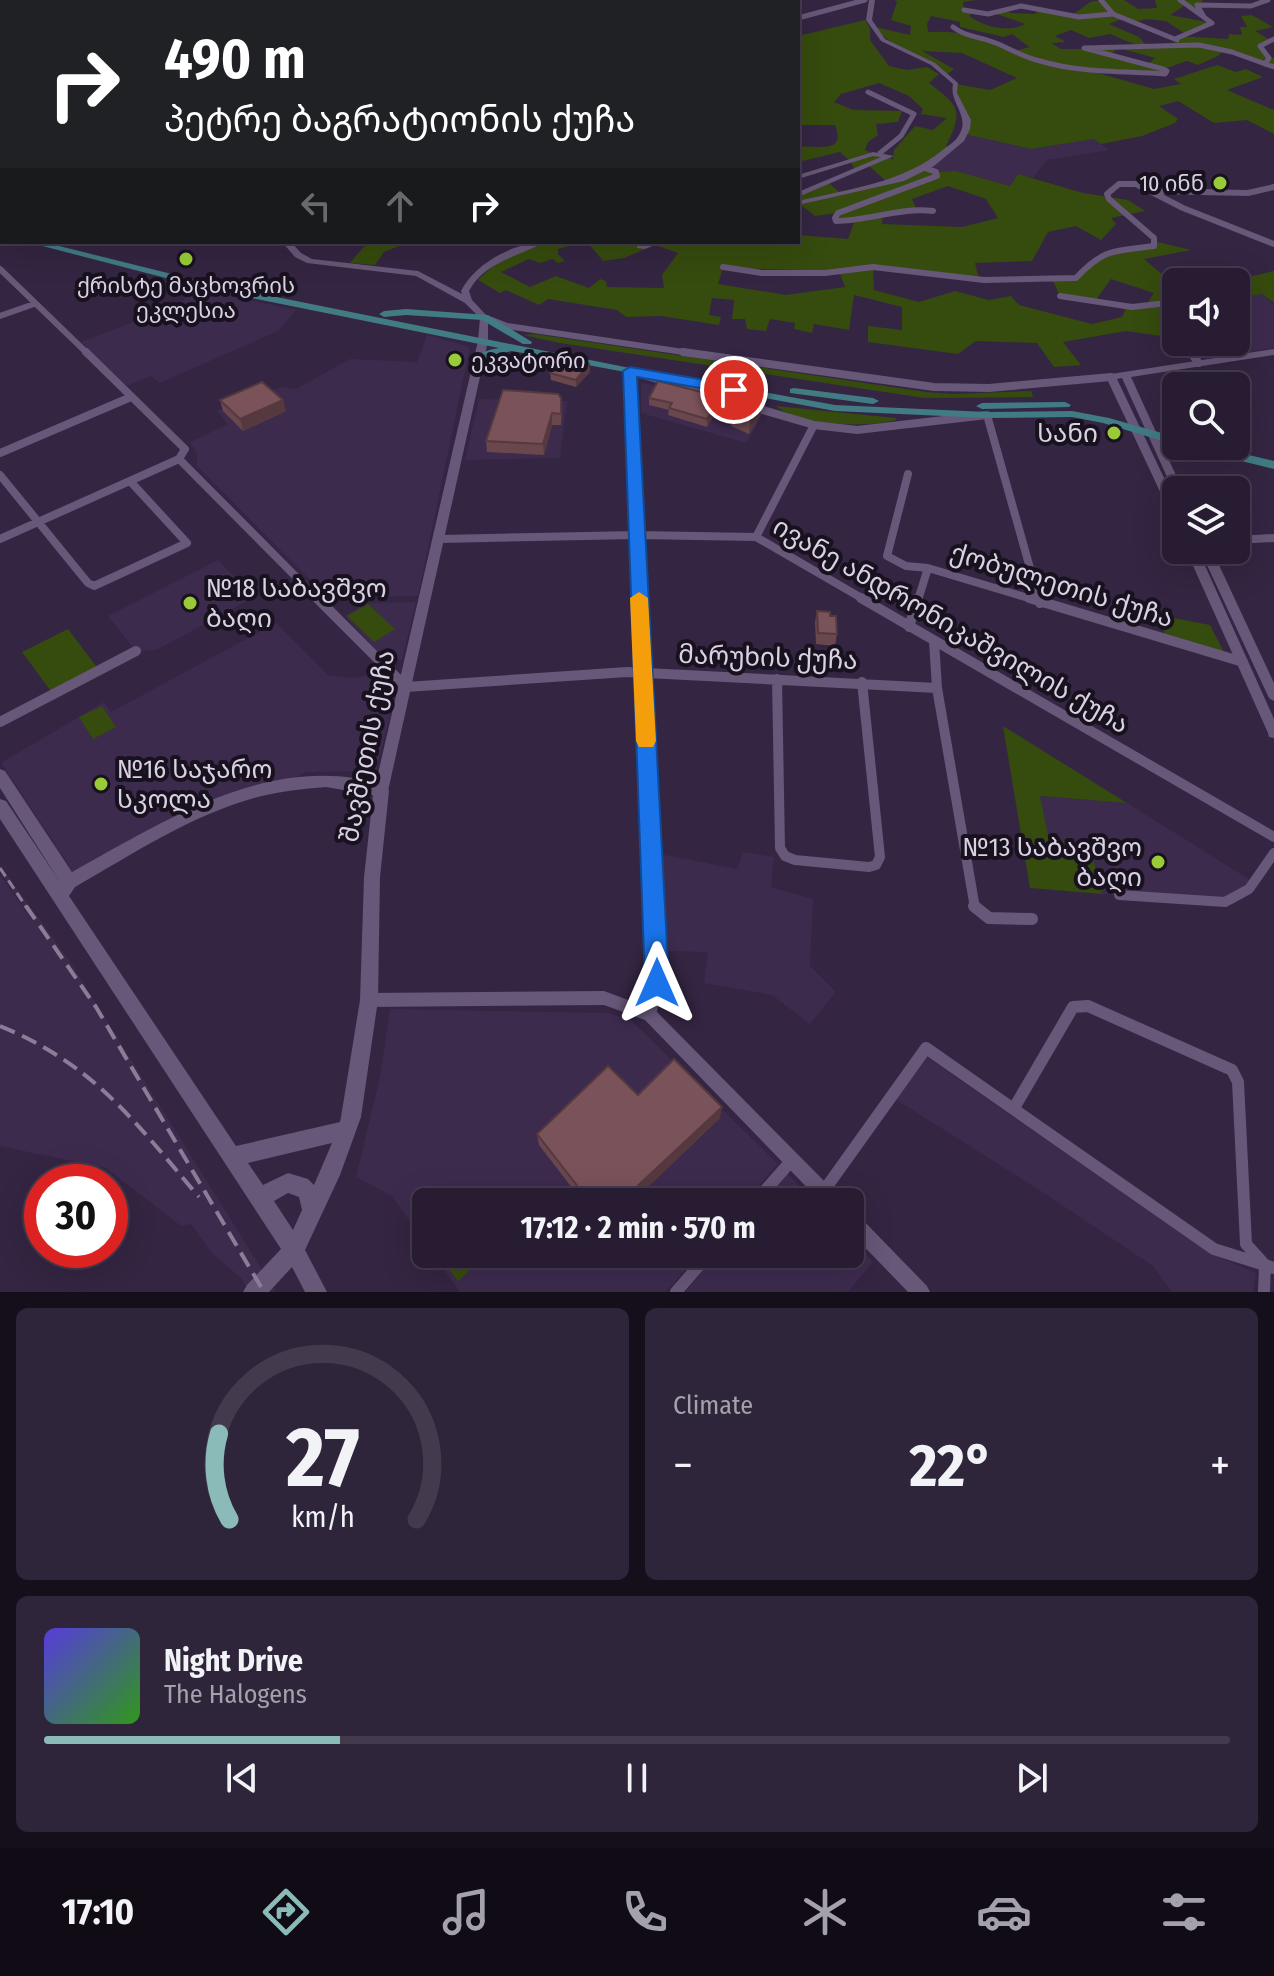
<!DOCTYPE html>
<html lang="en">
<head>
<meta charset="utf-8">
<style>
	body { margin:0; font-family:"Fira Sans Condensed","Noto Sans Georgian",sans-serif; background:#2f253a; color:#f1f3f6; height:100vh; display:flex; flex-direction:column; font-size:30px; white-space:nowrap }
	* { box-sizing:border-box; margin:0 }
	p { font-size:26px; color:#a4a1ac }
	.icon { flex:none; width:44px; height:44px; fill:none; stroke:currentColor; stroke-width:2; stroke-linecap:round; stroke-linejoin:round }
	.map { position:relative; height:1292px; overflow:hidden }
	.drawer { display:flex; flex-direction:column; gap:16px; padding:16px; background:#150f1c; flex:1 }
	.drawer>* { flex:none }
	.banner { position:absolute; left:0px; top:0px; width:800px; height:244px; box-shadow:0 8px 32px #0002,0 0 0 2px #433a4d; background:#202124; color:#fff; overflow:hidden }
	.fabs { position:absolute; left:1162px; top:268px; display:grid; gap:16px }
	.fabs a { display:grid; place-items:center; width:88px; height:88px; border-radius:12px; background:#271c32; box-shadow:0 8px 32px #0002,0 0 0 2px #433a4d; font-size:40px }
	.speed { position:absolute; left:24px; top:1164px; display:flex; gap:16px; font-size:40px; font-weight:700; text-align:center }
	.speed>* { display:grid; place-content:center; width:104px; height:104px; border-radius:50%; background:#271c32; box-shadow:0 8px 32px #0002,0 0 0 2px #433a4d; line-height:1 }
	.speed .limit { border:12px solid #d22; background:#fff; color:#111 }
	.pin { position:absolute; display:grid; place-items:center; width:68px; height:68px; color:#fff; margin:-34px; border:4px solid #fff; border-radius:50%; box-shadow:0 2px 8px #0007 }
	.me { position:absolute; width:88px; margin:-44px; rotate:0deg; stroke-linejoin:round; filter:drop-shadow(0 0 6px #0008) }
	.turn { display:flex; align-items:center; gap:28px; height:168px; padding:0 32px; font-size:36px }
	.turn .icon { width:104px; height:104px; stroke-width:2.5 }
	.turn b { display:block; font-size:56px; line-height:68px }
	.lanes { display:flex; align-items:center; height:76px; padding:0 32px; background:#0003; justify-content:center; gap:40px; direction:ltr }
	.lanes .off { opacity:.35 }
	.big { font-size:60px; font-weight:700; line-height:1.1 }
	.drawer .tile { flex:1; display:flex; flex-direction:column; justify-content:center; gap:12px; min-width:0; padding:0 28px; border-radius:12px; background:#2f253a }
	.drawer .dial { align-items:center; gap:0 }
	.dial svg { height:208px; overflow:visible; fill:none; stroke:#433a4d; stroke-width:7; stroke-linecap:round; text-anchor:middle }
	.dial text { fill:#f1f3f6; stroke:none }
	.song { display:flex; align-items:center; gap:24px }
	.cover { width:96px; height:96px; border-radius:12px; background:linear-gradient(135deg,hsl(250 70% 55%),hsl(110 70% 35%)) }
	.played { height:8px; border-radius:4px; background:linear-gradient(90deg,#8bbbb9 25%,#433a4d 25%) }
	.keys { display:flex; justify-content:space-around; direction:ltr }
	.heat { display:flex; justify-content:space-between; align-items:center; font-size:44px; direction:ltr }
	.drawer .tiles { flex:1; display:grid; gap:16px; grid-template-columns:1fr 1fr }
	.tile:last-child { grid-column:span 2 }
	.trip { position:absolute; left:412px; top:1188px; width:452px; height:80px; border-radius:12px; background:#271c32; box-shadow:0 8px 32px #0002,0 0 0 2px #433a4d; font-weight:700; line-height:80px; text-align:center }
	.tab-bar { display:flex; height:128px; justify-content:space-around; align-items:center; background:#100b14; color:#a4a1ac }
	.tab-bar .icon { width:56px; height:56px }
	.tab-bar .active { color:#8bbbb9 }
	.tab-bar b { font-size:36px; color:#f1f3f6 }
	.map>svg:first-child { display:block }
	.built { fill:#3d2b4e }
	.green { fill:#364b0e; fill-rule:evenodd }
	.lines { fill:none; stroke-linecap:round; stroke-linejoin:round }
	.minor-far4 { stroke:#675778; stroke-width:5 }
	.minor-far3 { stroke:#675778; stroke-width:6 }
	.minor-far2 { stroke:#675778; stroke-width:8 }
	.minor-far1 { stroke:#675778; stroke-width:10 }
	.minor { stroke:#675778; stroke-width:12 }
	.tertiary { fill:#675778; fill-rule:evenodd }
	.secondary { fill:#675778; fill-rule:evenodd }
	.primary { fill:#417b83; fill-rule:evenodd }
	.rail-far1 { stroke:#8a7e96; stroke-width:3; stroke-dasharray:10 5; stroke-linecap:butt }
	.rail { stroke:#8a7e96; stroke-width:4; stroke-dasharray:16 8; stroke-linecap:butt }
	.wall { fill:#69474d }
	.shaded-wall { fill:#55393e }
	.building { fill:#7a5259; stroke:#55393e; stroke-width:2 }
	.route { fill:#1a73e8; stroke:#114b97; stroke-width:2 }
	.slow { fill:#f59e0b }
	.poi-dot { fill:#98cb37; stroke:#18121f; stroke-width:3 }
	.labels { text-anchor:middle; stroke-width:8; stroke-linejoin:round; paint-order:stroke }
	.far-poi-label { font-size:22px; fill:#d9d0e3; stroke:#18121f; text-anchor:end }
	.poi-label { font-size:26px; fill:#d9d0e3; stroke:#18121f; text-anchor:end }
	.street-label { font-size:26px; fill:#d9d0e3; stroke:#18121f }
</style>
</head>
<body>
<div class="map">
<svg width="1274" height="1292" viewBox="0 0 1274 1292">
	<rect width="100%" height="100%" fill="#342542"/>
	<path class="built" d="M964,134L1031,149L1094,139L1109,150L1047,160L1033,178L1018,174L1010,186L956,171L936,172L925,168Z
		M199,289L296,310L278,331L160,383L151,376L127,386L81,342L175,306Z
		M1262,294L1274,305V348L1204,359L1199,354L1195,342H1236V299Z
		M427,335L470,347L418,596L328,598L197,466V454L190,442L228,424L217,411L259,394L283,387L296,389L350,359L417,362Z
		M641,383L663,386L764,413L746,443L641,413Z
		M479,399L567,401L560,458L465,460Z
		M218,560L254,597L157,650L136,651L108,616Z
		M416,602L402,660L382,656L345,616L367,603Z
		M276,623L328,675L352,678L392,671L399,680L376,771L305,772L288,782L196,804L74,873L1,763L104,702L111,712Z
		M1039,796L1127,803L1255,883L1225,902L1102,894L1089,842L1049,840Z
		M743,852L774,857L771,887L813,899L810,966L836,992L810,1024L772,995L704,983L708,952L662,951L660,854L737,869Z
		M0,865L69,960L276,1292H249L241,1278L212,1253L191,1224L181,1226L106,1168L0,1146V875L35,925L0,872Z
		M390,1009L609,1013L632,1021L778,1164L745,1202H426V1244L392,1196L356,1177L380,1077Z
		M925,1056L1210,1253L1256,1273L1253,1292H1172L1153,1266L1044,1193L895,1099Z
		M786,1172L815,1202H760Z
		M850,1238L873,1262L848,1292H685L717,1254H850Z
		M433,1254H699L666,1292H460Z"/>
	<path class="green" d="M94,0H438L439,2H93Z
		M895,0H976L963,2L964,10L974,12L969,16C984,27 1010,33 1025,24L994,13L1004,10L1011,13L1036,14L1038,8L1071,16L1090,2L1101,0H1124L1138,9L1157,8L1155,0H1203L1200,4L1203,15L1187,4L1170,15L1212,23L1184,33L1166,21L1146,19L1136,22L1125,18L1109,24L1139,37L1146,45L1178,42V36L1228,39L1229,34L1242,35L1240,27H1247L1241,16L1252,15L1273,27L1255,31L1270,40L1260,46L1269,58H1274V67C1257,60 1241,56 1224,50L1218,56L1198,65L1187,61L1164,69L1165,74L1084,69L1154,89L1181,84L1174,79L1217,65L1236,72L1246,69L1263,77L1227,90L1274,110V134L1247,120L1214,123L1178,101L1159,106L1178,119L1175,123L1142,136L1101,144L1094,139L1031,149L964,134L966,129L954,93L956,84L990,90L1017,78L962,53L922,51L954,69L946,75C921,53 897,54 875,27L910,35L911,26L891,20L897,2ZM931,16L960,22V27L1004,37L1012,34L1029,47L1012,52C985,37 959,30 928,32L927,24ZM1071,30L1089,38L1110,34L1136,45L1119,48L1155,58L1147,65L1111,54L1117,49H1061L1051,43L1066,42L1055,36Z
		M865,20L870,28V40L889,66L907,70L927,67L939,74L929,83C959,106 964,110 946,146L951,148L926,167L936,172L956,171L1010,186L1018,174L1083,193L1128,200L1145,211L1111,218L1116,224L1101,240L1076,226L1048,232L1032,261L975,263L979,279L873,268L874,290L919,302L955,291L989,300L1011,296L1019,305L1092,324L1122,317L1126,308H1144L1154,293L1111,279L1093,304L1060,296L1052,279L1076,278L1108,252L1149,247L1154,241L1191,250L1144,259L1164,276L1193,272L1225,282H1176V298L1163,305L1176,303V338L1126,331L1063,342L1081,365L1054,367L1037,343L976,341L958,354L868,342V326L902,330V307L854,295L849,330L814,324L812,333L794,329L795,323L770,319L766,331L747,329L745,319H732L734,300L712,298L709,315L721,317L719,325L661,316L626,317L617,310L548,299L539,305L506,290L500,293L478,280C509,248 541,242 583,242L558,249V254L565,261L558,263L553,259L540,263L529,259L501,272L530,287L556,276L589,288L600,279L606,281L607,287L664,288L662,275L678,253L655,245L624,258L603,261L587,242H798V235L848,239L855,220L836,221L837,213L815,216L798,203V195L827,181L839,192L886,181L868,165L854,169L851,162L840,152L798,162V147C815,144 847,156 835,125H798V63L801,62L798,59V36ZM879,83L909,96L923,109L921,114L947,118L933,130L915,126L894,150L893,160L886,154H873L865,150L868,142L878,135L876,124L898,122L902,111L853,110L834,102L841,94ZM948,186L986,199L998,218L962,227L882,224L883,213L916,208L912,199ZM723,268L839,271L845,287L786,295L718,284Z
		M368,242H409L384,252L375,265L350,263Z
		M1274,271V303L1262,294L1236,299V282H1228Z
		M535,334L926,392L953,394L1031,391L1033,397L924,398L560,343L523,335Z
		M776,406L896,418V420C866,428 798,426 776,406Z
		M368,604L395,629L374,642L347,616Z
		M1168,617L1210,625L1224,652L1164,633Z
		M68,629L99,670L53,694L22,652Z
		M102,706L116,727L93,739L79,717Z
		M1003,726L1127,803L1040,796L1049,840L1089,842L1102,894L1030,888Z
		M449,1254H487L458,1281L442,1261Z"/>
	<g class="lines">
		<path class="minor-far4" d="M771,0L781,2
			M1101,0L1113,14L1177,40
			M964,10L988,14L1021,6L1079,17L1113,14
			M1203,15L1197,5L1251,6L1268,0
			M798,18L865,0
			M953,27C966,37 978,36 993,42C1009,48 1023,57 1040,61C1080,73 1124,71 1165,74L1167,71L1163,69L1084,48L1199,45L1232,52L1274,67
			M1175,39L1212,23L1180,0
			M1265,64L1269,58L1260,46L1274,39
			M868,92L914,114L901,136L880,153
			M0,111L2,80"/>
		<path class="minor-far3" d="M925,168L936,172L937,176L838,213L835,218L836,221C869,221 899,207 933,211
			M1151,191L1248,193L1274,187
			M723,267L762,273H825L873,267L984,280L1076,278C1104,248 1115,251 1154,246V238L1109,199L1107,194L1119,184H1136L1183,208L1274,244
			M0,269L88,354
			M1060,296L1132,307L1176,302
			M0,316L34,304
			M492,320L507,326L697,354
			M1187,342V349L1191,354"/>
		<path class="minor-far2" d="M86,352L185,449L179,459L319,600
			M683,352L934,387L989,388L1111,377
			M1190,352L1199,363
			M0,453L131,397
			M908,474L887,556L906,566L928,568L1035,600
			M0,475L88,583L94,586L187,543L130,481
			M756,537L814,425
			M0,539L179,459
			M440,539L637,535L756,537L865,600
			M1236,540L1274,538
			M638,600L630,371L814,425L857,430L987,415L1039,600
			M918,600L928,568"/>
		<path class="minor-far1" d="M317,598L406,687L627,672L937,688
			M638,598L656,908
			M861,598L1274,837
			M1029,598L1243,662
			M1039,598L1040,603
			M909,627L918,598
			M934,641L937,688L975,908
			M777,679L780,848L785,856L795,860L869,867L876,865L880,857L862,682
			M0,722L136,651
			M1119,895L1225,902L1249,889L1274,853"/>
		<path class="minor" d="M974,906L989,918L1032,919
			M650,1015L657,983L656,906
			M1014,1108L1073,1007L1088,1006L1232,1070L1238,1082L1246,1244L1265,1265L1264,1292
			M823,1192L926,1048L1214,1249L1274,1268
			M755,1202L792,1160
			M676,1292L709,1254"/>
		<path class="tertiary" d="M40,0H47L49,2H42Z
			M869,0H875L872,20L885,39L935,63L958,83L957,93L971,120L970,129L964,141L934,166L904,181L798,205V201C849,189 903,183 944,149C951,144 958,139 961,131C968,114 949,102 953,84L931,65L881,41L866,20Z
			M873,152L894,156L798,197V192L881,157L873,156L798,179V175Z
			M282,242H291L301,253L312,259L418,271L462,294L461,291C475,263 515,242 545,242C520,256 484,262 469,291L472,300L488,317V341L388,791L386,795L381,797L376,795L374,791L478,341L480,318L465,303L416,276L307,263L295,257Z
			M637,242H645V244L651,242H662L645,249L637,248Z
			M1274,349V355L1131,377L1162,445L1176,438V445L1171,447L1167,456L1183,490H1176V493L1173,490L1122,378L1117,379L1176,503V518L1172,517L1106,377L1111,374Z
			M1186,550H1198L1274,719V738L1269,737L1268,733Z
			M1200,550H1212L1274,683V701L1270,699L1268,696Z
			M604,991L655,1010L839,1196L842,1202H821L645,1020L604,1005L369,1007L364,1005L361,1000L364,995L369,993Z
			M850,1210L856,1213L927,1286L930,1292H908L850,1232Z"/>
		<path class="secondary" d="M0,769L5,771L72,872C166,820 275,749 387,786L389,791L380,877L378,1000L361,1117L340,1175L305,1250L327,1292H305L292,1267L269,1292H243L247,1285L281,1249L0,819V799L6,801L60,882L0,788ZM326,787L373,795L364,877L360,1000L341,1117L340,1122L236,1146L69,896L75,887C133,854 193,814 258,797C281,791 303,789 326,787ZM332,1143L314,1185L308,1179L288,1173L263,1185L248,1163ZM288,1193L299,1197L302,1210L293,1230L274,1201Z"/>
		<path class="primary" d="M0,224L2,225V231L0,230Z
			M27,242H43L212,284L630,368L835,405L987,412L1072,411L1109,418L1176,437V445L1103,423L1072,417L987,418L835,411L512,351L492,355L478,363L473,360C480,352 488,350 499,348L212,290Z
			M406,309L488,315L532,342L531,344H523L482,320L406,315L384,317L379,314L384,311Z
			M794,388L873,398L879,401L873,404L790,393V389Z
			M1065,402L1071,405L1069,407L982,409L976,406L982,403Z
			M1190,446H1211L1274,461V469L1192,449Z"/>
		<path class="rail-far1" d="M0,868L27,908"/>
		<path class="rail" d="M26,906L96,1007L264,1292
			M0,1026C95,1065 135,1122 199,1197"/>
	</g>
	<path class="wall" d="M589,364L590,372L576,387L551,380L550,373Z
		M721,397L720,405L707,427L668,415L669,410L649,405V398Z
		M220,400L286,411L243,431L223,411Z
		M761,401L760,416L749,434L731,426L733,411Z
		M562,409L561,425H552L544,455L487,452L486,441Z
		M817,611L830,616L837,634L835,646L816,644L815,622Z
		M638,1095L720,1118L632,1202H583L539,1145L537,1134Z"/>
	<path class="shaded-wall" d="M589,364L590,372L576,387V380Z
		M721,397L720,405L707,427V419Z
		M283,400L286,411L243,431L240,419Z
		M761,401L760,416L749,434L750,419Z
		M552,413V425L544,455L543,444Z
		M722,1107L720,1118L632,1202H616Z"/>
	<path class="building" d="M564,357L589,364L576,380L550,373Z
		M658,381L721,397L707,419L669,408L672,403L649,398Z
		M262,382L283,400L240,419L220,400Z
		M503,390L558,394L561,398V414L552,413L543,444L486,441Z
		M745,397L761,401L750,419L733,411Z
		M817,611L830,612V616H836L837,634L818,633Z
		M674,1059L722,1107L630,1193L616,1202H590L537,1134L608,1066L638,1095Z"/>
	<path class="route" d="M630,367L734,385L741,390L734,394L637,377L669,983L665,991L657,994L649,991L645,983L623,371Z"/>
	<path class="slow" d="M639,592L648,598L656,741L653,747H639L636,741L630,598Z"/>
	<g class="poi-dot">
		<circle cx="1220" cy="183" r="8"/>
		<circle cx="186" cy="259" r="8"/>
		<circle cx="455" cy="360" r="8"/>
		<circle cx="1114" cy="433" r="8"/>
		<circle cx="190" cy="603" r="8"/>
		<circle cx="101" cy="784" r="8"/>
		<circle cx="1158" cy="862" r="8"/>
	</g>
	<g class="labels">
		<g class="far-poi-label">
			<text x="1204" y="191">10 ინნ</text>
			<text x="186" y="293" text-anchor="middle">ქრისტე მაცხოვრის<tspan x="186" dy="25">ეკლესია</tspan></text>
			<text x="471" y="368" text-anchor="start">ეკვატორი</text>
		</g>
		<g class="poi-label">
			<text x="1098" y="442">სანი</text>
			<text x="206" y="597" text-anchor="start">№18 საბავშვო<tspan x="206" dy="30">ბაღი</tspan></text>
			<text x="117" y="778" text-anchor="start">№16 საჯარო<tspan x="117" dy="30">სკოლა</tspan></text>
			<text x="1142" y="856">№13 საბავშვო<tspan x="1142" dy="30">ბაღი</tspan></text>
		</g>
		<g class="street-label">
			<text transform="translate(1062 585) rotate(17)" y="9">ქობულეთის ქუჩა</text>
			<text transform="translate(951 625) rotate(30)" y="9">ივანე ანდრონიკაშვილის ქუჩა</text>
			<text transform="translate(768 657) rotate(2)" y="9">მარუხის ქუჩა</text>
			<text transform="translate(367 746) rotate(-79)" y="9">შავშეთის ქუჩა</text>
		</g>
	</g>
</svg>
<div class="fabs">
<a><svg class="icon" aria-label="sound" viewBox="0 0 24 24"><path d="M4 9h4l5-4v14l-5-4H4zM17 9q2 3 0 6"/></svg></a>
<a><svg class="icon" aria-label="search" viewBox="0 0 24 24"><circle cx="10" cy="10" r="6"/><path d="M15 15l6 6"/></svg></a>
<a><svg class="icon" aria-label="layers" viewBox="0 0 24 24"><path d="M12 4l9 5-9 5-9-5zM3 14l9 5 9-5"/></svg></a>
</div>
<div class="speed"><div class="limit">30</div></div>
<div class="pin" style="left:734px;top:390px;background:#d93025"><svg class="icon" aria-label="arrive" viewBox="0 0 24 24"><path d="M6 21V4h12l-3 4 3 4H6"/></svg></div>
<svg class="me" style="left:657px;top:983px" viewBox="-20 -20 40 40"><path d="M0-17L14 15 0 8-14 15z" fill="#1a73e8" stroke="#fff" stroke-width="4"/></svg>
<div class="trip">17:12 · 2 min · 570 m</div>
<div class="banner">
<div class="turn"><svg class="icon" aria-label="right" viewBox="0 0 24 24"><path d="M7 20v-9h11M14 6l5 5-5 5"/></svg><div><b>490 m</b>პეტრე ბაგრატიონის ქუჩა</div></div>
<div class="lanes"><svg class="icon off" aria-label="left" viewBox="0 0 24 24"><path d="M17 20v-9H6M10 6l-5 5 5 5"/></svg><svg class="icon off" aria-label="ahead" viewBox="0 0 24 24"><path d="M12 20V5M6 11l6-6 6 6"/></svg><svg class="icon" aria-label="right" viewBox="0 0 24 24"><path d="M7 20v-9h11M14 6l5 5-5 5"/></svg></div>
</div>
</div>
<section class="drawer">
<div class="tiles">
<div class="tile dial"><svg viewBox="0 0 100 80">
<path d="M14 69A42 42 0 1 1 86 69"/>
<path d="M14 69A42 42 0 0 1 10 36" stroke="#8bbbb9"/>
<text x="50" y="56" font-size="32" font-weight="700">27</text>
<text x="50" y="72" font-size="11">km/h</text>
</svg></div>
<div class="tile"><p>Climate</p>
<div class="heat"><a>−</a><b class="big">22°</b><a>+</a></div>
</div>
<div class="tile">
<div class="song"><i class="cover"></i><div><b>Night Drive</b><p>The Halogens</p></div></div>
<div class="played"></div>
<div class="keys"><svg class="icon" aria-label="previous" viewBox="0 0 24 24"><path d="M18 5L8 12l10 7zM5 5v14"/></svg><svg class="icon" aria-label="pause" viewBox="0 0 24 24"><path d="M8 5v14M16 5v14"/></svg><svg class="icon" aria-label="next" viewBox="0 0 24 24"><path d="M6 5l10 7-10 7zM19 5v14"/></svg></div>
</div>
</div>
</section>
<nav class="tab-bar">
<b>17:10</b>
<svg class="icon active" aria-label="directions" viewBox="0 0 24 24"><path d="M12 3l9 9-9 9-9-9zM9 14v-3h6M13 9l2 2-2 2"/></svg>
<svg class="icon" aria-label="music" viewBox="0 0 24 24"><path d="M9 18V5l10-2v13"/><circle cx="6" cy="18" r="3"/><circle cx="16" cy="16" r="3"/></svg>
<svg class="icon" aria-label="phone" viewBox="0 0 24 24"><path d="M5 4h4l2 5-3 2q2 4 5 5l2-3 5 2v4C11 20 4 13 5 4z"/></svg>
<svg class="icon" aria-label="climate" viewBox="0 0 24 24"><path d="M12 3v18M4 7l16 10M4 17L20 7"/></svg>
<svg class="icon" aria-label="car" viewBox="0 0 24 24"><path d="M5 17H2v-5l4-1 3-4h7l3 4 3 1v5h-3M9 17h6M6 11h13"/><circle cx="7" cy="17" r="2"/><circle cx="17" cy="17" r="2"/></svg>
<svg class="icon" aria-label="filters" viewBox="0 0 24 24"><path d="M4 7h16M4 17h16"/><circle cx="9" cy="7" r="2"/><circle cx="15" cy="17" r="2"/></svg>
</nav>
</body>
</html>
